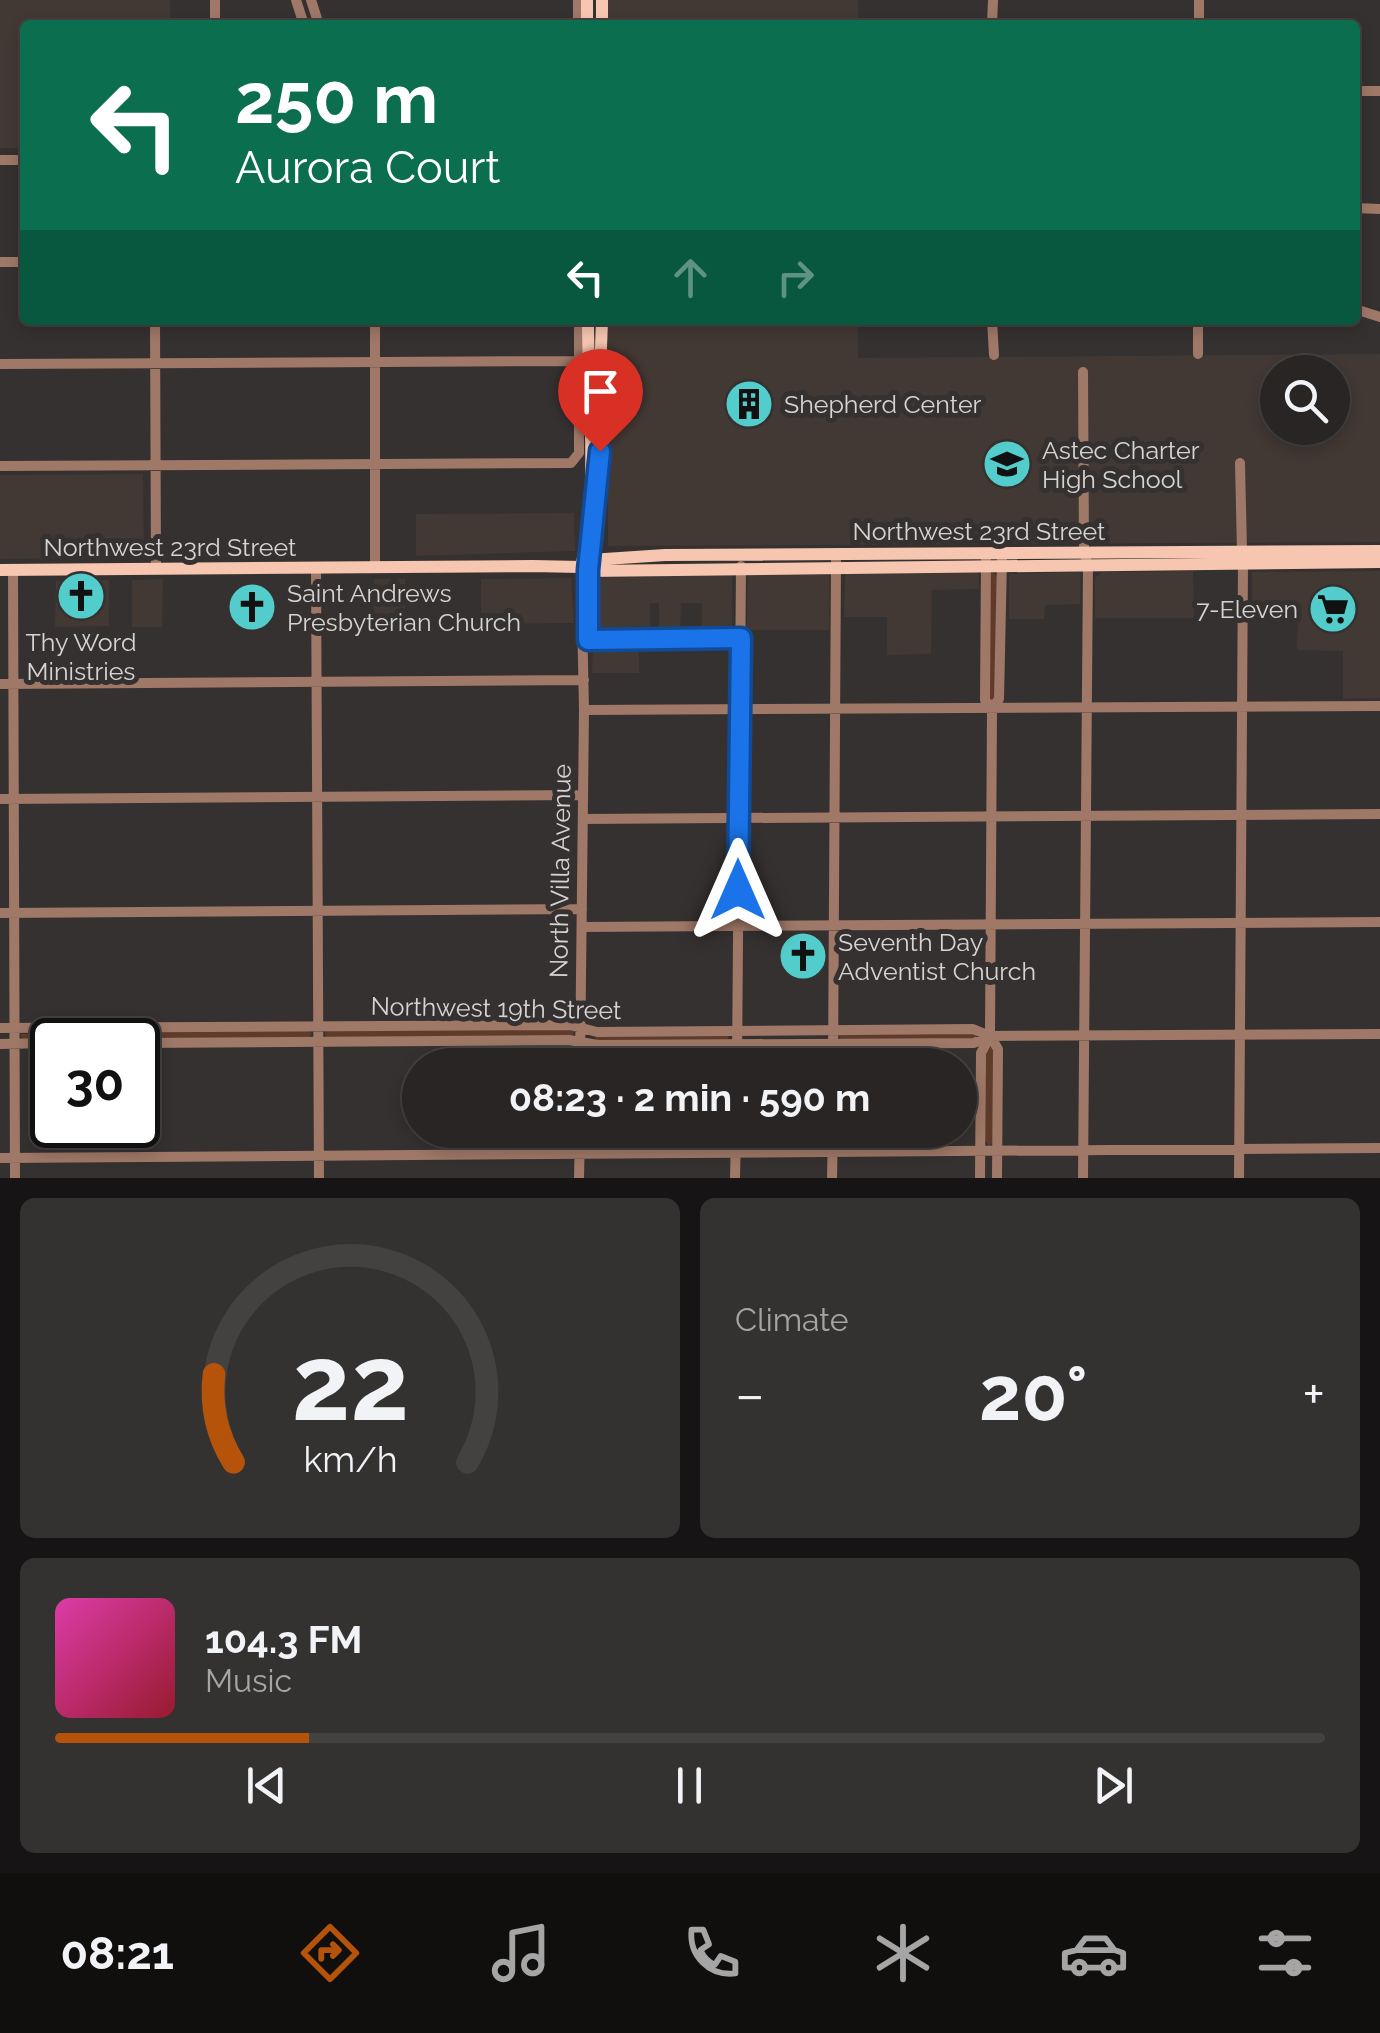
<!DOCTYPE html>
<html lang="en">
<head>
<meta charset="utf-8">
<style>
	body { margin:0; font-family:Raleway,sans-serif; background:#343131; color:#f1f3f6; height:100vh; display:flex; flex-direction:column; font-size:38px; white-space:nowrap }
	* { box-sizing:border-box; margin:0 }
	p { font-size:32px; color:#a5a5a6 }
	.icon { flex:none; width:55px; height:55px; fill:none; stroke:currentColor; stroke-width:2; stroke-linecap:round; stroke-linejoin:round }
	.map { position:relative; height:1178px; overflow:hidden }
	.sheet { display:flex; flex-direction:column; gap:20px; padding:20px; background:#161414; flex:1 }
	.sheet>* { flex:none }
	.hud { position:absolute; left:20px; top:20px; width:1340px; height:305px; border-radius:10px; box-shadow:0 5px 15px #0003,0 0 0 2px #444241; background:#0b6e4f; color:#fff; overflow:hidden }
	.tools { position:absolute; left:1260px; top:355px; display:grid; gap:20px }
	.tools a { display:grid; place-items:center; width:90px; height:90px; border-radius:50%; background:#282524; box-shadow:0 5px 15px #0003,0 0 0 2px #444241; font-size:50px }
	.speed { position:absolute; left:30px; top:1018px; display:flex; gap:20px; font-size:50px; font-weight:700; text-align:center }
	.speed>* { display:grid; place-content:center; width:130px; height:130px; border-radius:50%; background:#282524; box-shadow:0 5px 15px #0003,0 0 0 2px #444241; line-height:1 }
	.speed .limit { border:5px solid #111; border-radius:15px; background:#fff; color:#111 }
	.pin { position:absolute; display:grid; place-items:center; width:85px; height:85px; color:#fff; margin:-102px -42px; border-radius:50% 50% 50% 0; rotate:-45deg; box-shadow:0 0 10px #0007 }
	.pin .icon { rotate:45deg }
	.me { position:absolute; width:110px; margin:-55px; rotate:0deg; stroke-linejoin:round; filter:drop-shadow(0 0 8px #0008) }
	.turn { display:flex; align-items:center; gap:35px; height:210px; padding:0 50px; font-size:45px }
	.turn .icon { width:130px; height:130px; stroke-width:2.5 }
	.turn b { display:block; font-size:70px; line-height:85px }
	.lanes { display:flex; align-items:center; height:95px; padding:0 50px; background:#0003; justify-content:center; gap:50px; direction:ltr }
	.lanes .off { opacity:.35 }
	.big { font-size:75px; font-weight:700; line-height:1.1 }
	.sheet .tile { flex:1; display:flex; flex-direction:column; justify-content:center; gap:15px; min-width:0; padding:0 35px; border-radius:15px; background:#343131 }
	.sheet .dial { align-items:center; gap:0 }
	.dial svg { height:260px; overflow:visible; fill:none; stroke:#444241; stroke-width:7; stroke-linecap:round; text-anchor:middle }
	.dial text { fill:#f1f3f6; stroke:none }
	.song { display:flex; align-items:center; gap:30px }
	.cover { width:120px; height:120px; border-radius:15px; background:linear-gradient(135deg,hsl(320 70% 55%),hsl(350 70% 35%)) }
	.played { height:10px; border-radius:5px; background:linear-gradient(90deg,#b45309 20%,#444241 20%) }
	.keys { display:flex; justify-content:space-around; direction:ltr }
	.heat { display:flex; justify-content:space-between; align-items:center; font-size:55px; direction:ltr }
	.sheet .tiles { flex:1; display:grid; gap:20px; grid-template-columns:1fr 1fr }
	.tile:last-child { grid-column:span 2 }
	.trip { position:absolute; left:402px; top:1048px; width:575px; height:100px; border-radius:50px; background:#282524; box-shadow:0 5px 15px #0003,0 0 0 2px #444241; font-weight:700; line-height:100px; text-align:center }
	.tabs { display:flex; height:160px; justify-content:space-around; align-items:center; background:#100f0e; color:#a5a5a6 }
	.tabs .icon { width:70px; height:70px }
	.tabs .current { color:#b45309 }
	.tabs b { font-size:45px; color:#f1f3f6 }
	.map>svg:first-child { display:block }
	.built { fill:#423834; fill-rule:evenodd }
	.green { fill:#5f3b2c }
	.lines { fill:none; stroke-linecap:round; stroke-linejoin:round }
	.minor { stroke:#9f7867; stroke-width:10 }
	.major { stroke:#f7c6b1; stroke-width:12 }
	.route-casing { stroke:#114b97; stroke-width:25 }
	.route { stroke:#1a73e8; stroke-width:18 }
	.labels { text-anchor:middle; stroke-width:10; stroke-linejoin:round; paint-order:stroke }
	.poi-label { font-size:25px; fill:#d6d4d3; stroke:#353130; text-anchor:start }
	.street-label { font-size:25px; fill:#d6d4d3; stroke:#353130 }
</style>
</head>
<body>
<div class="map">
<svg width="1380" height="1178" viewBox="0 0 1380 1178">
	<rect width="100%" height="100%" fill="#353130"/>
	<path class="built" d="M0,0H170V25H25V148H0Z
		M606,0H858V25H606Z
		M607,320H858V358L1380,354V542L608,546ZM1278,372H1332V428H1278Z
		M143,474L144,557L0,559V475Z
		M574,513L575,551L416,556V514Z
		M1193,571L1194,618H1095V578L1102,572Z
		M1380,571V698L1343,699V651L1297,650L1298,602H1252V572Z
		M933,572H978L979,589L932,590L931,654L887,655V617H844L845,574Z
		M1080,572V604L1045,605L1044,619H1009V574Z
		M732,574V634L702,635V603H681L680,635H659V603H650V636H595V578Z
		M748,575H829V630H747Z
		M571,578L574,623L481,624V579Z
		M163,579L162,627H132V580Z
		M374,579H405V622L374,621Z
		M109,580V626L55,627L56,581Z
		M593,644H639V673H592Z"/>
	<path class="green" d="M993,572L997,576V702H988L990,574Z
		M574,1029L573,1036L326,1037L325,1034L326,1030Z
		M309,1030L312,1034L308,1039L23,1040L20,1034Z
		M974,1032L977,1036L974,1039H841L838,1035Z
		M729,1034L728,1040L596,1041L595,1038L597,1035Z
		M990,1046L995,1050L994,1141L989,1146L983,1138L984,1053Z"/>
	<g class="lines">
		<path class="minor" d="M215,0V25
			M296,0L304,25
			M311,0L319,25
			M578,0V25
			M992,25L993,0
			M1199,25V0
			M1355,91H1380
			M0,160H25
			M1355,208L1380,209
			M0,262H25
			M1355,309L1380,317
			M155,320L156,569
			M375,320V568
			M992,320L994,355
			M1198,354V320
			M0,364L579,361
			M1083,372L1084,553L1088,565L1083,1178
			M1240,463L1242,552
			M0,466L571,463L579,453V320
			M986,559L985,700L992,708
			M316,568L319,1178
			M13,570L15,1178
			M588,640L741,638
			M588,646L589,568
			M0,684L584,680
			M584,710L1380,706
			M0,799L583,795
			M583,819L1380,814
			M0,913L582,909
			M582,927L1380,922
			M0,1028L570,1025L597,1032L973,1029L990,1036
			M990,1036L998,1049L997,1178
			M138,1043L569,1040L598,1045L974,1043L990,1036L1380,1034
			M0,1044L52,1043
			M580,1065L584,710L581,567
			M737,1065L741,566
			M833,1065L836,561
			M0,1158L1380,1148
			M579,1178L580,1130
			M735,1178L736,1130
			M832,1178L833,1130
			M980,1178L981,1053L990,1036L992,708L999,699L1002,559
			M1239,1178L1243,564"/>
		<path class="major" d="M587,0V25
			M602,0V25
			M596,488L602,320
			M581,567L590,560L665,555L1380,551
			M581,567C599,491 588,397 588,320
			M0,570L532,566L581,567L588,571L1380,562"/>
	</g>
	<g class="lines">
		<g class="route-casing">
			<path id="route" d="M600,451L588,570V640L741,638L738,890"/>
		</g>
		<use href="#route" class="route"/>
	</g>
	<defs>
		<g id="building-disc" transform="scale(2.5)"><circle r="9.5" fill="#53cdcb" stroke="#353130"/><path d="M-4-6H4V6H1V3H-1V6H-4ZM-2.5-4.3h1.7v1.8h-1.7ZM.8-4.3h1.7v1.8H.8ZM-2.5-1h1.7V.8h-1.7ZM.8-1h1.7V.8H.8Z" fill="#111"/></g>
		<g id="school-disc" transform="scale(2.5)"><circle r="9.5" fill="#53cdcb" stroke="#353130"/><path d="M0-5L7-2L0 1L-7-2ZM-4 1L0 2.5L4 1V4Q0 6-4 4Z" fill="#111"/></g>
		<g id="church-disc" transform="scale(2.5)"><circle r="9.5" fill="#53cdcb" stroke="#353130"/><path d="M-1.2-6h2.4v3.5h3.3v2.4h-3.3V6h-2.4V-.1h-3.3v-2.4h3.3Z" fill="#111"/></g>
		<g id="supermarket-disc" transform="scale(2.5)"><circle r="9.5" fill="#53cdcb" stroke="#353130"/><path d="M-6-5.5h2.5l.6 2H6L4.5 2H-2.5L-4.4-4H-6ZM-1.5 3.2a1.3 1.3 0 1 0 .1 0ZM3 3.2a1.3 1.3 0 1 0 .1 0Z" fill="#111"/></g>
	</defs>
	<g fill-rule="evenodd">
		<use href="#building-disc" x="749" y="404"/>
		<use href="#school-disc" x="1007" y="464"/>
		<use href="#church-disc" x="81" y="596"/>
		<use href="#church-disc" x="252" y="607"/>
		<use href="#supermarket-disc" x="1333" y="609"/>
		<use href="#church-disc" x="803" y="956"/>
	</g>
	<g class="labels">
		<g class="poi-label">
			<text x="784" y="413">Shepherd Center</text>
			<text x="1042" y="459">Astec Charter<tspan x="1042" dy="29">High School</tspan></text>
			<text x="287" y="602">Saint Andrews<tspan x="287" dy="29">Presbyterian Church</tspan></text>
			<text x="1298" y="618" text-anchor="end">7-Eleven</text>
			<text x="81" y="651" text-anchor="middle">Thy Word<tspan x="81" dy="29">Ministries</tspan></text>
			<text x="838" y="951">Seventh Day<tspan x="838" dy="29">Adventist Church</tspan></text>
		</g>
		<g class="street-label">
			<text x="979" y="540">Northwest 23rd Street</text>
			<text x="170" y="556">Northwest 23rd Street</text>
			<text transform="translate(560 871) rotate(-89)" y="9">North Villa Avenue</text>
			<text transform="translate(496 1008) rotate(1)" y="9">Northwest 19th Street</text>
		</g>
	</g>
</svg>
<div class="tools">
<a><svg class="icon" aria-label="search" viewBox="0 0 24 24"><circle cx="10" cy="10" r="6"/><path d="M15 15l6 6"/></svg></a>
</div>
<div class="speed"><div class="limit">30</div></div>
<div class="pin" style="left:600px;top:451px;background:#d93025"><svg class="icon" aria-label="arrive" viewBox="0 0 24 24"><path d="M6 21V4h12l-3 4 3 4H6"/></svg></div>
<svg class="me" style="left:738px;top:890px" viewBox="-20 -20 40 40"><path d="M0-17L14 15 0 8-14 15z" fill="#1a73e8" stroke="#fff" stroke-width="4"/></svg>
<div class="trip">08:23 · 2 min · 590 m</div>
<div class="hud">
<div class="turn"><svg class="icon" aria-label="left" viewBox="0 0 24 24"><path d="M17 20v-9H6M10 6l-5 5 5 5"/></svg><div><b>250 m</b>Aurora Court</div></div>
<div class="lanes"><svg class="icon" aria-label="left" viewBox="0 0 24 24"><path d="M17 20v-9H6M10 6l-5 5 5 5"/></svg><svg class="icon off" aria-label="ahead" viewBox="0 0 24 24"><path d="M12 20V5M6 11l6-6 6 6"/></svg><svg class="icon off" aria-label="right" viewBox="0 0 24 24"><path d="M7 20v-9h11M14 6l5 5-5 5"/></svg></div>
</div>
</div>
<section class="sheet">
<div class="tiles">
<div class="tile dial"><svg viewBox="0 0 100 80">
<path d="M14 69A42 42 0 1 1 86 69"/>
<path d="M14 69A42 42 0 0 1 8 42" stroke="#b45309"/>
<text x="50" y="56" font-size="32" font-weight="700">22</text>
<text x="50" y="72" font-size="11">km/h</text>
</svg></div>
<div class="tile"><p>Climate</p>
<div class="heat"><a>−</a><b class="big">20°</b><a>+</a></div>
</div>
<div class="tile">
<div class="song"><i class="cover"></i><div><b>104.3 FM</b><p>Music</p></div></div>
<div class="played"></div>
<div class="keys"><svg class="icon" aria-label="previous" viewBox="0 0 24 24"><path d="M18 5L8 12l10 7zM5 5v14"/></svg><svg class="icon" aria-label="pause" viewBox="0 0 24 24"><path d="M8 5v14M16 5v14"/></svg><svg class="icon" aria-label="next" viewBox="0 0 24 24"><path d="M6 5l10 7-10 7zM19 5v14"/></svg></div>
</div>
</div>
</section>
<nav class="tabs">
<b>08:21</b>
<svg class="icon current" aria-label="directions" viewBox="0 0 24 24"><path d="M12 3l9 9-9 9-9-9zM9 14v-3h6M13 9l2 2-2 2"/></svg>
<svg class="icon" aria-label="music" viewBox="0 0 24 24"><path d="M9 18V5l10-2v13"/><circle cx="6" cy="18" r="3"/><circle cx="16" cy="16" r="3"/></svg>
<svg class="icon" aria-label="phone" viewBox="0 0 24 24"><path d="M5 4h4l2 5-3 2q2 4 5 5l2-3 5 2v4C11 20 4 13 5 4z"/></svg>
<svg class="icon" aria-label="climate" viewBox="0 0 24 24"><path d="M12 3v18M4 7l16 10M4 17L20 7"/></svg>
<svg class="icon" aria-label="car" viewBox="0 0 24 24"><path d="M5 17H2v-5l4-1 3-4h7l3 4 3 1v5h-3M9 17h6M6 11h13"/><circle cx="7" cy="17" r="2"/><circle cx="17" cy="17" r="2"/></svg>
<svg class="icon" aria-label="filters" viewBox="0 0 24 24"><path d="M4 7h16M4 17h16"/><circle cx="9" cy="7" r="2"/><circle cx="15" cy="17" r="2"/></svg>
</nav>
</body>
</html>
